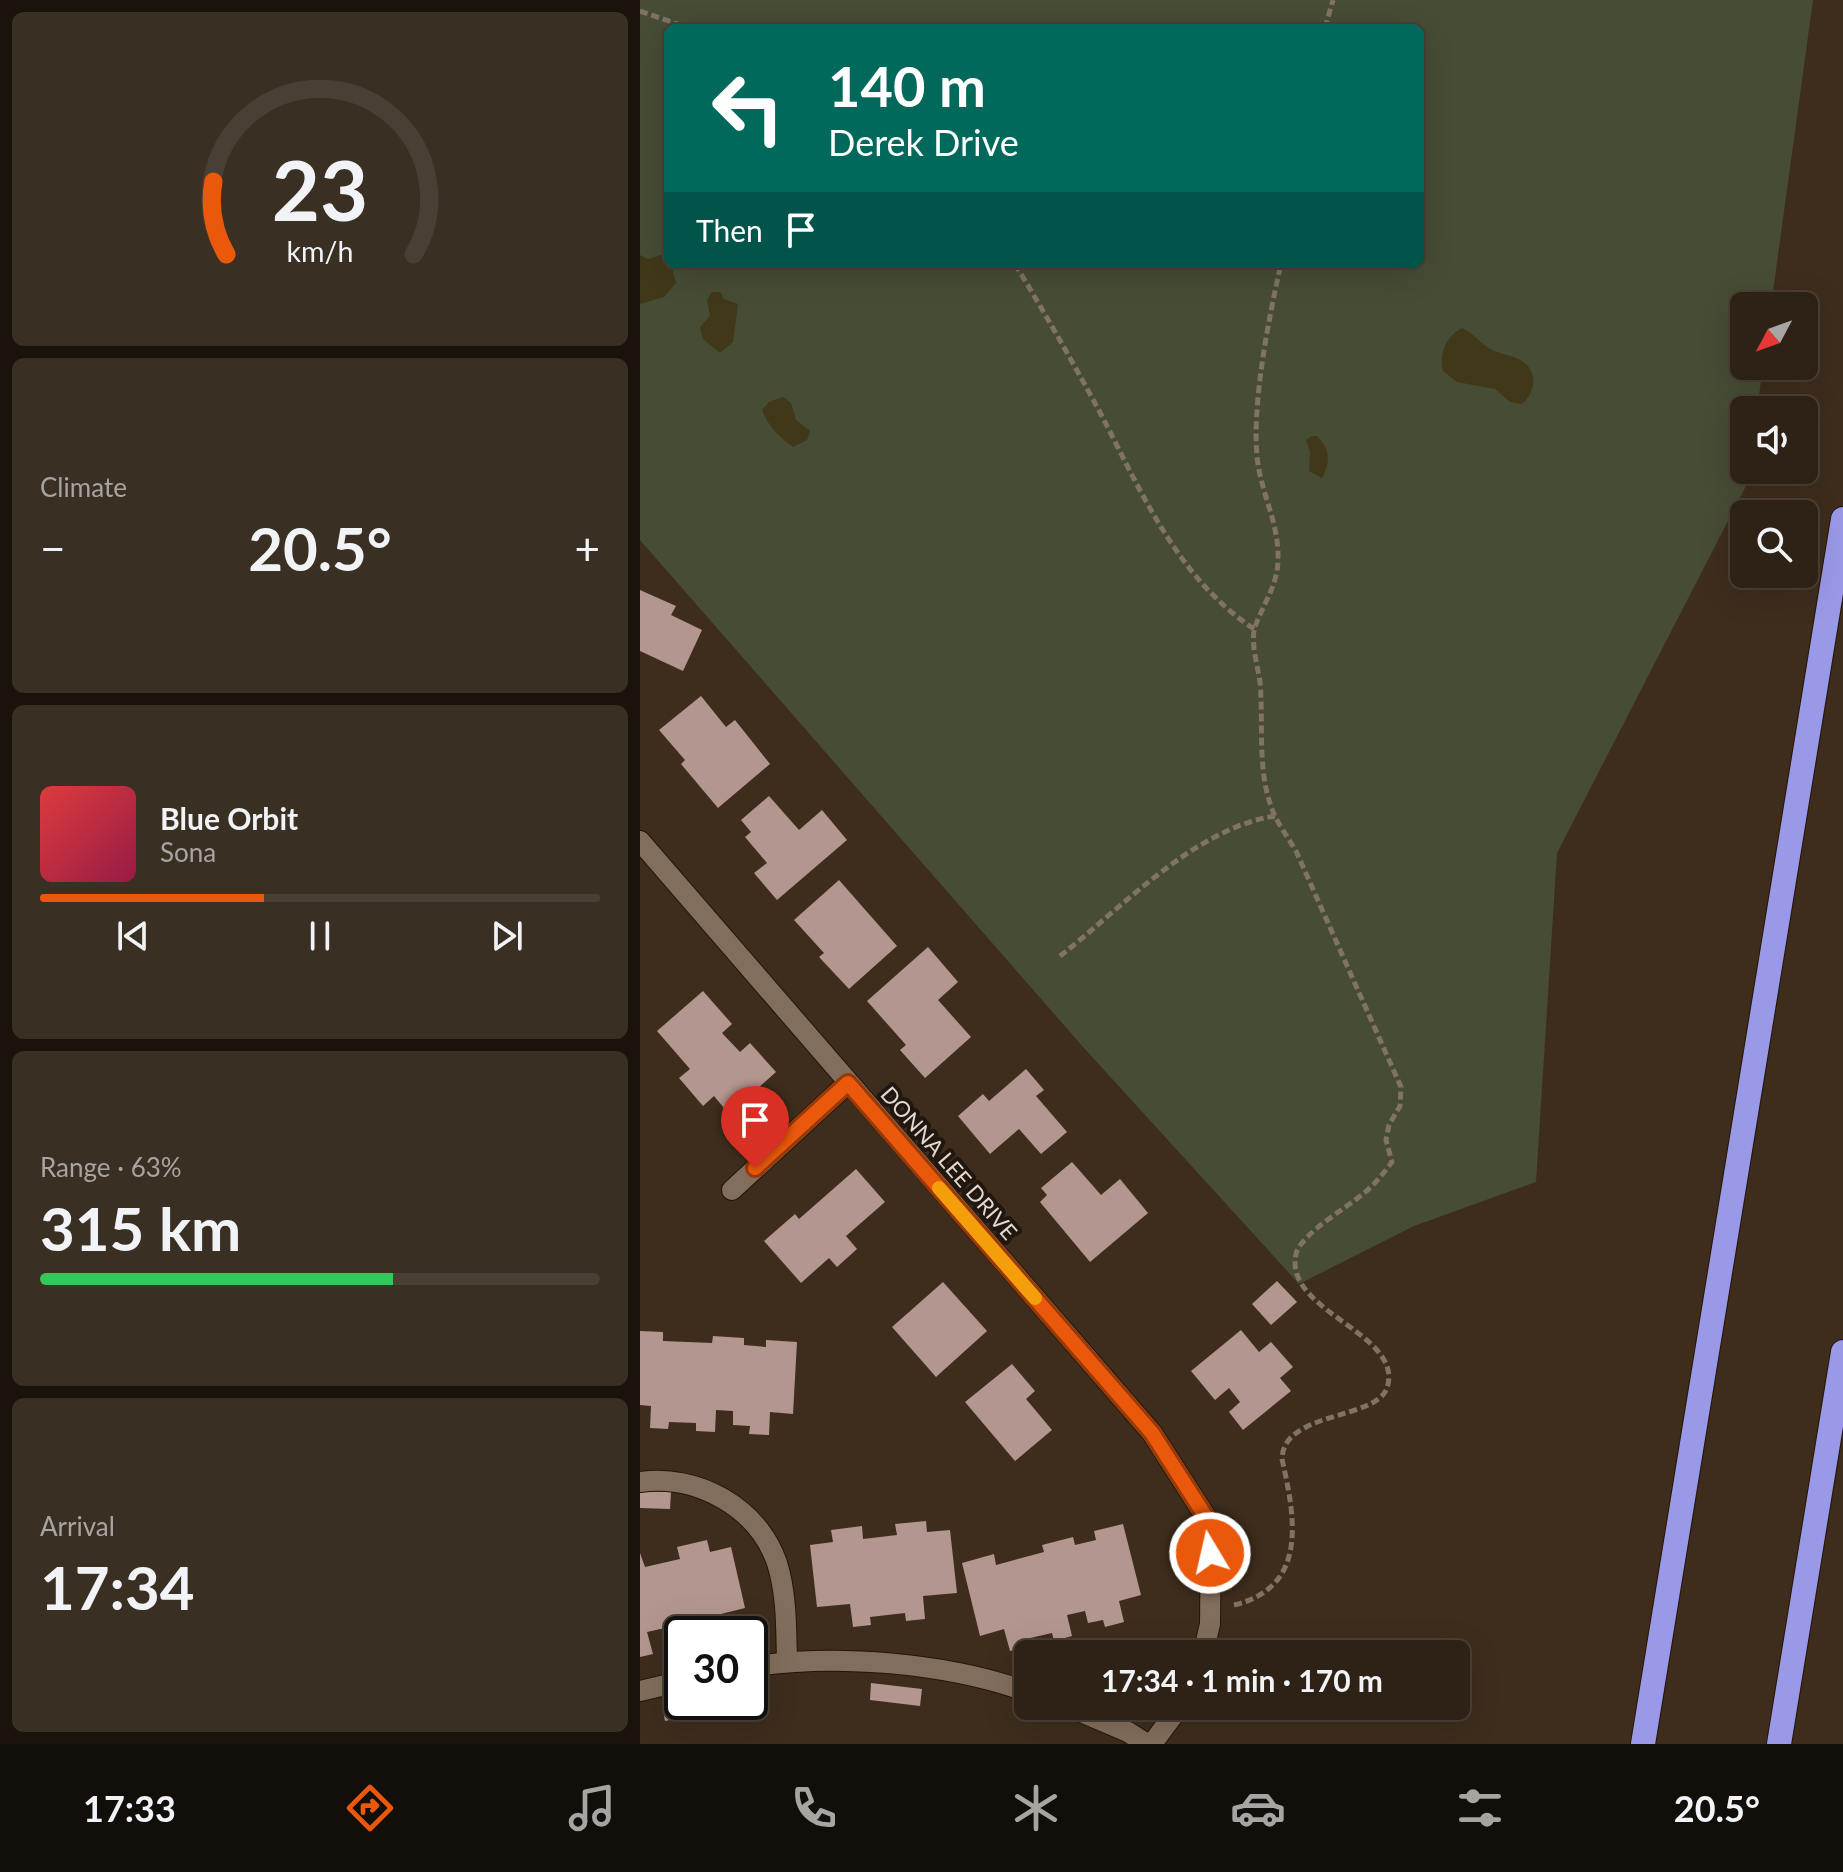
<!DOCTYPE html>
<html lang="en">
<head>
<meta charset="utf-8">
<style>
	body { margin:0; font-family:Lato,sans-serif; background:#3a2f23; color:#f1f3f6; height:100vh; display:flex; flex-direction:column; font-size:30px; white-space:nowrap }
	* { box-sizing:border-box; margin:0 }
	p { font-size:26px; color:#a7a4a1 }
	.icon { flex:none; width:44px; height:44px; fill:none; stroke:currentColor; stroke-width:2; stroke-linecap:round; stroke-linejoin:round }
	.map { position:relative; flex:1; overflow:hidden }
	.panel { display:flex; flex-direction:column; gap:12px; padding:12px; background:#19130c; width:640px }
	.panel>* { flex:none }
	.top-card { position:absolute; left:24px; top:24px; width:760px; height:244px; border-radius:12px; box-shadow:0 8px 32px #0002,0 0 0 2px #493f35; background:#00695c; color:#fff; overflow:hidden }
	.needle { width:52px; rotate:229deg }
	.controls { position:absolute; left:1090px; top:292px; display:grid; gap:16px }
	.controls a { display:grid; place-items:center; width:88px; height:88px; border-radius:12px; background:#2e2216; box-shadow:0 8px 32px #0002,0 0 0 2px #493f35; font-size:40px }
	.speed { position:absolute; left:24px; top:1616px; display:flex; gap:16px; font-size:40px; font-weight:700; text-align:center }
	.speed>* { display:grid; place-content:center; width:104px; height:104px; border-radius:50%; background:#2e2216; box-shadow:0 8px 32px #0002,0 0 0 2px #493f35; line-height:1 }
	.speed .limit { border:4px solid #111; border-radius:12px; background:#fff; color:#111 }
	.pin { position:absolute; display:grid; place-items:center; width:68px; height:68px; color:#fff; margin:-82px -34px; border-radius:50% 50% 50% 0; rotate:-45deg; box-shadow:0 0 8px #0007 }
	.pin .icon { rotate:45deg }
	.me { position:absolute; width:88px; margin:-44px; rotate:351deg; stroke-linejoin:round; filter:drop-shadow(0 0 6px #0008) }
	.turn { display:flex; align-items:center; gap:28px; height:168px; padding:0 32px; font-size:36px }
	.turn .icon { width:104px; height:104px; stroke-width:2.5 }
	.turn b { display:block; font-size:56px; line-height:68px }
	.then { display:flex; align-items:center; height:76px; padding:0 32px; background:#0003; gap:16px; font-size:30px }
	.big { font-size:60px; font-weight:700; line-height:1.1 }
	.panel .widget { flex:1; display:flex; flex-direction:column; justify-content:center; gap:12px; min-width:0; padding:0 28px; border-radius:12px; background:#3a2f23 }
	.panel .dial { align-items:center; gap:0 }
	.dial svg { height:208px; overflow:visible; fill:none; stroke:#493f35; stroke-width:7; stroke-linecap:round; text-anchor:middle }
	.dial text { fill:#f1f3f6; stroke:none }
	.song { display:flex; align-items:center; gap:24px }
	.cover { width:96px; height:96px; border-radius:12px; background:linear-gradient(135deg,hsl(0 70% 55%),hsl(340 70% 35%)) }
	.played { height:8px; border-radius:4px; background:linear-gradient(90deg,#ea580c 40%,#493f35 40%) }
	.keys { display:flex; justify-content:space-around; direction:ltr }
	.heat { display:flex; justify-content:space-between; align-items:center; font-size:44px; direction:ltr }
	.charge { height:12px; border-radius:6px; background:linear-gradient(90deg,#34c759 63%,#493f35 0) }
	.trip { position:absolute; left:374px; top:1640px; width:456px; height:80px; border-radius:12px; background:#2e2216; box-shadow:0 8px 32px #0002,0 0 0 2px #493f35; font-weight:700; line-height:80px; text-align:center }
	.menu { display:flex; height:128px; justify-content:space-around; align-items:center; background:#120e09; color:#a7a4a1 }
	.menu .icon { width:56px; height:56px }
	.menu .on { color:#ea580c }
	.menu b { font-size:36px; color:#f1f3f6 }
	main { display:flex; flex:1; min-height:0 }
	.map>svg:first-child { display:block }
	.green { fill:#474c35; fill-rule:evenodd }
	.sand { fill:#403818 }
	.building { fill:#b3968f }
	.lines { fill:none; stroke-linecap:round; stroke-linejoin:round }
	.minor-casing { stroke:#241506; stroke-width:22 }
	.motorway-casing { stroke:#241506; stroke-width:26 }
	.path { stroke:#807264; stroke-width:5; stroke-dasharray:8 4; stroke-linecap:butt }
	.minor { stroke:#826e5c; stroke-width:20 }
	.motorway { stroke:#9999e8; stroke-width:24 }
	.route-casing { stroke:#983908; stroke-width:20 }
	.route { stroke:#ea580c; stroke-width:14 }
	.slow { stroke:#f59e0b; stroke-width:14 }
	.labels { text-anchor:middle; stroke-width:8; stroke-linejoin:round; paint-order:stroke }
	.street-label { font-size:22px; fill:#e4d9cf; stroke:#1f1710 }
</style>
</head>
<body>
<main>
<section class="panel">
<div class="widget dial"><svg viewBox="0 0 100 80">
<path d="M14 69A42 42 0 1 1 86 69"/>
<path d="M14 69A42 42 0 0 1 9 41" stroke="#ea580c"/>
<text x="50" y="56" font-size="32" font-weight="700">23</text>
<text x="50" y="72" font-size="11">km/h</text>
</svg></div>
<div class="widget"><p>Climate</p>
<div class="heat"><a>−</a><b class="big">20.5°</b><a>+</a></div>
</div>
<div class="widget">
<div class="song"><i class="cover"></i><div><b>Blue Orbit</b><p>Sona</p></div></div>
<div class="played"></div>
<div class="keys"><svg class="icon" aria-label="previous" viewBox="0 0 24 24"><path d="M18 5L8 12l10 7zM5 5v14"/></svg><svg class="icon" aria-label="pause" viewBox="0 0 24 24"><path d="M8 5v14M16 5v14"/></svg><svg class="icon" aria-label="next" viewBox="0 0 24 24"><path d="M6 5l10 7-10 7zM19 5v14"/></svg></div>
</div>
<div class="widget"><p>Range · 63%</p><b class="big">315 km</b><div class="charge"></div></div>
<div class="widget"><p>Arrival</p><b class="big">17:34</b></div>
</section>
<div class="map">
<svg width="1203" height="1744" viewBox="0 0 1203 1744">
	<rect width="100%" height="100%" fill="#3e2d1d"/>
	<path class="green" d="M0,0H1173L1131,306H1104V366H1123L1117,410H1104V470H1109L1107,484L917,853L896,1182L774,1226L659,1284L444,1048L0,540ZM28,28H780V264H28Z"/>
	<path class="sand" d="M24,254L28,258V264H31L36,283L24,297L0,304V255L8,259Z
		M72,292H80L84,299L98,304L93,342L80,353L63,339L60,327L70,316L67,300Z
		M822,328C834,333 840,344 852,350C860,354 869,355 876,358C898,367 898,390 882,404L870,402L855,389L817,382L803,371C799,353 806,336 822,328Z
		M143,397L151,403L156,420L170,431L167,440L153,447C140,438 127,425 122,410L129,402Z
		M672,436H677C690,449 691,462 682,478L669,471L670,452L666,440Z"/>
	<path class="building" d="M0,590L36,606L31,615L62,630L43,671L0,651Z
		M61,696L86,727L95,720L130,764L78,808L41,764L45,760L19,730Z
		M129,796L159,830L182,810L207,840L137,900L114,873L127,863L105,837L111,832L101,820Z
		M199,880L257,946L209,989L179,957L184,953L154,920Z
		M288,947L318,982L298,1000L331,1037L285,1078L260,1050L266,1045L227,1001Z
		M63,991L92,1024L82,1033L100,1052L110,1043L136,1072L89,1114L74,1096L63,1106L39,1078L50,1069L17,1031Z
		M386,1069L404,1090L396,1096L427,1132L401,1154L379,1129L350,1154L318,1116L343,1094L349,1101Z
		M432,1162L461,1195L480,1179L508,1213L450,1262L400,1202L407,1195L401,1188Z
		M216,1169L245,1202L206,1236L217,1249L197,1267L189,1258L161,1283L124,1241L155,1214L159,1219Z
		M637,1281L657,1302L631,1325L612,1304Z
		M303,1282L347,1331L296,1377L252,1327Z
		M601,1330L619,1352L631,1342L653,1367L640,1378L651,1391L603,1430L589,1412L600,1402L589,1388L575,1400L551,1371Z
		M0,1331L23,1332V1341L72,1343L73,1336L104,1338V1345L126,1347V1340L157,1342L153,1414L130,1412L129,1435L109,1434L110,1426L93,1425V1411L76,1410L75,1432L56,1431V1423L29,1422L28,1429L10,1428L11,1406L0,1405Z
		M372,1364L395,1391L386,1399L412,1430L375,1461L325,1402Z
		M0,1491L31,1492L30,1509L0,1508Z
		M286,1521L287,1532L310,1530L317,1593L283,1596L285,1619L266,1621L265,1613L230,1617L231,1625L213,1627L210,1604L177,1607L170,1545L193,1542L191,1530L222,1526L223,1539L257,1535L255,1524Z
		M483,1524L501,1595L479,1601L484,1622L465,1627L463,1620L448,1623L445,1611L427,1615L432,1636L414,1641L412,1633L386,1639L388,1647L370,1651L364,1629L340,1636L322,1563L354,1554L356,1565L404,1552L402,1545L433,1537L435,1545L456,1540L454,1531Z
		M67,1540L70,1552L91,1547L105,1608L73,1616L77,1634H42V1639L38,1640L34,1626L7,1632L13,1654L0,1657V1553L5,1567L40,1559L37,1547Z
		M231,1683L282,1689L280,1706L230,1700Z
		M42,1700L53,1702L56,1714L25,1721L22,1704Z"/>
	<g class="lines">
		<g class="minor-casing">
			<path id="minor" d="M0,841L512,1433L571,1525L570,1624L563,1654
				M92,1190L208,1083
				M0,1482C57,1474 118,1507 137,1563C147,1595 146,1628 147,1661
				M110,1667C194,1653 308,1663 388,1692
				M0,1691L42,1681
				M427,1706L488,1732L507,1744
				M512,1744L540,1706"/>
		</g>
		<g class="motorway-casing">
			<path id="motorway" d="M1003,1744L1203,519
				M1139,1744L1203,1352"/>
		</g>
		<path class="path" d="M0,11L49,28
			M685,28L693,0
			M375,264C406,315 435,366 463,418C503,496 539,579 614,629
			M420,956C483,907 555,828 635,816
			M594,1605C669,1587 655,1517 642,1459C643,1411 736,1420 747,1388C765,1333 643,1312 656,1254C661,1234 706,1208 723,1194C734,1185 743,1174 752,1162L746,1140L749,1125L760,1106L761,1087L656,851C649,839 640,827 634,814C616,772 624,726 620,682C618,667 610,641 615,627C623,604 638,585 638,559C639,525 623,497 618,464C610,412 629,316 641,264"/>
		<use href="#minor" class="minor"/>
		<use href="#motorway" class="motorway"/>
	</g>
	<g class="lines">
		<g class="route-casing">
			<path id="route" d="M115,1168L208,1083L512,1433L571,1525L570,1553"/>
		</g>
		<use href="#route" class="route"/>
		<path class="slow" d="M299,1188L395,1298"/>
	</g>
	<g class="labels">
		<g class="street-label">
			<text transform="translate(309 1163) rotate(49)" y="8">DONNA LEE DRIVE</text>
		</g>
	</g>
</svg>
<div class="controls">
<a><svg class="needle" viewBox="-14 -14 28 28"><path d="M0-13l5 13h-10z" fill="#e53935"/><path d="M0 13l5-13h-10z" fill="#a7a4a1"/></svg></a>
<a><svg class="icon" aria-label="sound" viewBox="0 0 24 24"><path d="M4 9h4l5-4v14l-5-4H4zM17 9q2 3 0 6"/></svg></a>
<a><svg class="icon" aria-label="search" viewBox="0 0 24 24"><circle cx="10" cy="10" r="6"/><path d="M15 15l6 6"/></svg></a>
</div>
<div class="speed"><div class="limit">30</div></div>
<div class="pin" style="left:115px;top:1168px;background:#d93025"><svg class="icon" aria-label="arrive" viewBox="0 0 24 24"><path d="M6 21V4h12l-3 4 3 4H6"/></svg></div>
<svg class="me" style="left:570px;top:1553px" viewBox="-20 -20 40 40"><circle r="17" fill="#ea580c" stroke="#fff" stroke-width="3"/><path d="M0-11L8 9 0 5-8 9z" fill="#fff"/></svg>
<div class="trip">17:34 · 1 min · 170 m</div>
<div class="top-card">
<div class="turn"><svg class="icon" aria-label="left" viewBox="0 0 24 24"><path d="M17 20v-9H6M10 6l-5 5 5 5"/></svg><div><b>140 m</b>Derek Drive</div></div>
<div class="then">Then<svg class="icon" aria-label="arrive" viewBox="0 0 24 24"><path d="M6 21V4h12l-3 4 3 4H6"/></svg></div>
</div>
</div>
</main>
<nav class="menu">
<b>17:33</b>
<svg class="icon on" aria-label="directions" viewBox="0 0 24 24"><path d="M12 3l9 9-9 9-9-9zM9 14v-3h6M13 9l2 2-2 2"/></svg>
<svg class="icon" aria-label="music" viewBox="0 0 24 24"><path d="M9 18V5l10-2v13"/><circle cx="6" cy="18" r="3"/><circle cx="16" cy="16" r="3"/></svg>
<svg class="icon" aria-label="phone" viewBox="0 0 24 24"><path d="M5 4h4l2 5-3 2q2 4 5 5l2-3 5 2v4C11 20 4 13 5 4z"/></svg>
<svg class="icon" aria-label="climate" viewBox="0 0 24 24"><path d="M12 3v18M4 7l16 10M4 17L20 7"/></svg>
<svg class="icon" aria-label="car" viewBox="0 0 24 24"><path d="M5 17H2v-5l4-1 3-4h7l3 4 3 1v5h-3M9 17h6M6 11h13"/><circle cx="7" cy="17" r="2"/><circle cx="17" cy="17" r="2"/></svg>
<svg class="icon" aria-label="filters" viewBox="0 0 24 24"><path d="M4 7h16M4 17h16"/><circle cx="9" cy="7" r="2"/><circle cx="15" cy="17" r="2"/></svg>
<b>20.5°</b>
</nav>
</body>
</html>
